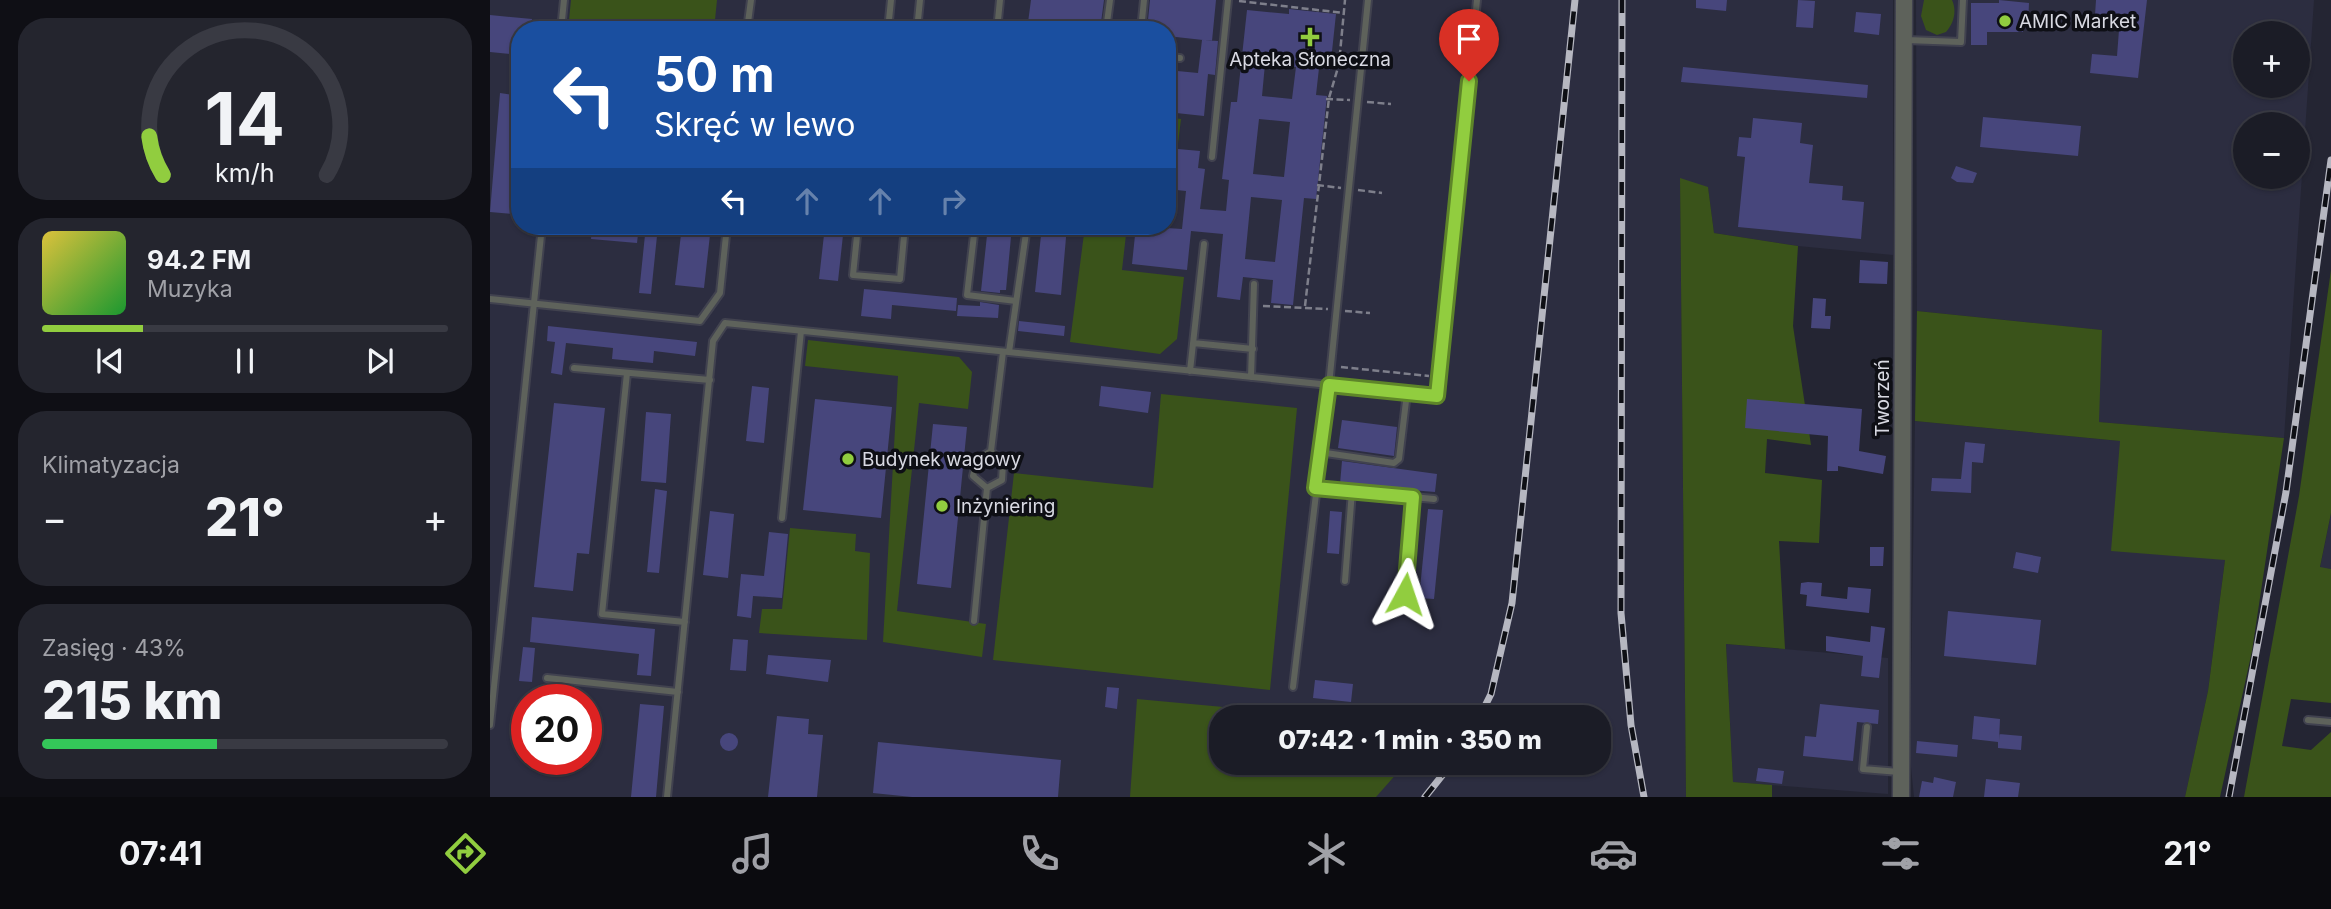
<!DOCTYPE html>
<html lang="pl">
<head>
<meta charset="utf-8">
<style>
	body { margin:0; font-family:Inter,sans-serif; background:#24252e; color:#f1f3f6; height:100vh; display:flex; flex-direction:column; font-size:26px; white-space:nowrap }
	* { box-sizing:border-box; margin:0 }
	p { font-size:23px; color:#a0a1a7 }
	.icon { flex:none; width:38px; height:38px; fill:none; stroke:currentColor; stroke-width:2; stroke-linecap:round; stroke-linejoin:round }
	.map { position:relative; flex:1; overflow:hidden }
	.panel { display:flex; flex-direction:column; gap:18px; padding:18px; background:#0f0f15; width:490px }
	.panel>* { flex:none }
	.banner { position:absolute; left:21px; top:21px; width:665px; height:214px; border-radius:28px; box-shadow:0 2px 5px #0004,0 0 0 2px #393a43; background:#1a4fa0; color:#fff; overflow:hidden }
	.buttons { position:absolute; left:1743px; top:21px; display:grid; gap:14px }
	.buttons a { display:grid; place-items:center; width:77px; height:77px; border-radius:50%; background:#1b1c26; box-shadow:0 2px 5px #0004,0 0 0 2px #393a43; font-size:35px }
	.speed { position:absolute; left:21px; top:684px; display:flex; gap:14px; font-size:35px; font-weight:700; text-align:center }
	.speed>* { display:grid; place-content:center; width:91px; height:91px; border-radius:50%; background:#1b1c26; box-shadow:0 2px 5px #0004,0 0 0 2px #393a43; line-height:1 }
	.speed .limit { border:10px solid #d22; background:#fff; color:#111 }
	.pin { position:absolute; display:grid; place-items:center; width:60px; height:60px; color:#fff; margin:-72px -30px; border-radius:50% 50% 50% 0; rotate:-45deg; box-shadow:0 0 7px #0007 }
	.pin .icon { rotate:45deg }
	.me { position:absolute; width:77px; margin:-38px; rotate:5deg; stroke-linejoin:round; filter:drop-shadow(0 0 5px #0008) }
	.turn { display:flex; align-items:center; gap:24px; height:147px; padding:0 28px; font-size:32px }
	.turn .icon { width:91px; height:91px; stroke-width:2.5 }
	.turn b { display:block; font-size:49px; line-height:60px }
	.lanes { display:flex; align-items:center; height:66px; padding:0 28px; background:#0003; justify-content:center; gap:35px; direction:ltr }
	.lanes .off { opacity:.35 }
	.big { font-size:52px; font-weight:800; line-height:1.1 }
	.panel .tile { flex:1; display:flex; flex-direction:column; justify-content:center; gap:10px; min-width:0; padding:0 24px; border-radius:28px; background:#24252e }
	.panel .dial { align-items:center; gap:0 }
	.dial svg { height:182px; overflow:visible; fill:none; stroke:#393a43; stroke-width:7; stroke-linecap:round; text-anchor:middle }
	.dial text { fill:#f1f3f6; stroke:none }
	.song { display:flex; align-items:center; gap:21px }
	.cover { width:84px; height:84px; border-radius:10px; background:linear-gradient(135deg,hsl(50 70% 55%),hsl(130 70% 35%)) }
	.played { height:7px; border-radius:4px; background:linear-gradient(90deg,#91cd3f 25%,#393a43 25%) }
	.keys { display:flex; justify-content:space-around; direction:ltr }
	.heat { display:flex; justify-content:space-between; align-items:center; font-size:38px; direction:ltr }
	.charge { height:10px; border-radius:5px; background:linear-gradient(90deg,#34c759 43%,#393a43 0) }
	.trip { position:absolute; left:719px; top:705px; width:402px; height:70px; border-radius:28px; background:#1b1c26; box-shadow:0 2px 5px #0004,0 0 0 2px #393a43; font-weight:800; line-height:70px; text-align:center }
	.tab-bar { display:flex; height:112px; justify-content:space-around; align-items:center; background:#0b0b0f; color:#a0a1a7 }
	.tab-bar .icon { width:49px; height:49px }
	.tab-bar .selected { color:#91cd3f }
	.tab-bar b { font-size:32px; color:#f1f3f6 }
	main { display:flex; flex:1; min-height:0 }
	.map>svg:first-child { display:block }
	.built { fill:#2c2d40; fill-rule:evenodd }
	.green { fill:#3a531a }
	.building { fill:#47467c; fill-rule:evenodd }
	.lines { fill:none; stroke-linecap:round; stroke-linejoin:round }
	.service-casing { stroke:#41424f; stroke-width:10 }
	.tertiary-casing { stroke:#41424f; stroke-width:19 }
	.path { stroke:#7e7f8b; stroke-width:2.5; stroke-dasharray:7 3.5; stroke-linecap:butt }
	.service { stroke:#5e625b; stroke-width:6 }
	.tertiary { stroke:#5e625b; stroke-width:16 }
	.rail-casing { stroke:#b6b7c1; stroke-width:7 }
	.rail { stroke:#0e0f15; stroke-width:4.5; stroke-dasharray:13; stroke-linecap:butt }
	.route-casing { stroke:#5e8529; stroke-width:18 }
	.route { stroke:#91cd3f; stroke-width:12 }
	.poi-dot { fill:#91cd3f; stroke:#0e0f15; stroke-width:2.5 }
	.labels { text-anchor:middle; stroke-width:7; stroke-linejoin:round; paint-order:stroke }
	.poi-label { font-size:19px; fill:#d8d9e2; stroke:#0e0f15; text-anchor:start }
	.street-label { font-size:19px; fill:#d8d9e2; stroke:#0e0f15 }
</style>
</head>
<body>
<main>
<section class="panel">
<div class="tile dial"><svg viewBox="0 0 100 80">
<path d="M14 69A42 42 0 1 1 86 69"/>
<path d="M14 69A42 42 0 0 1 8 52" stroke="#91cd3f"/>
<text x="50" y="56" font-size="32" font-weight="700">14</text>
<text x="50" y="72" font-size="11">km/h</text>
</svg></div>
<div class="tile">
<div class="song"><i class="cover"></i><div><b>94.2 FM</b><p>Muzyka</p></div></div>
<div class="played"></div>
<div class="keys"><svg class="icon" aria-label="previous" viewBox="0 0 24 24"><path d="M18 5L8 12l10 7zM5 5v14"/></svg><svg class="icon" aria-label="pause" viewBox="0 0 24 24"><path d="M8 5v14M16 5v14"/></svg><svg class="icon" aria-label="next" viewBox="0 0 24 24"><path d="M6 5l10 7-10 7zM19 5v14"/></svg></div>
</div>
<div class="tile"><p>Klimatyzacja</p>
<div class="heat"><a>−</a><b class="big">21°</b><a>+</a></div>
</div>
<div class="tile"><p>Zasięg · 43%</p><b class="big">215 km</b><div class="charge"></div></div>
</section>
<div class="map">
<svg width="1841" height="797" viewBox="0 0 1841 797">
	<rect width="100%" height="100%" fill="#242533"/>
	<path class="built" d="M0,0H1403V255L1308,246L1224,233L1218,188L1190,179L1196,797H0ZM30,30H677V226H30ZM37,700H96V760H37ZM732,718H1110V763H732Z
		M1426,0H1824L1794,438L1608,422L1611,330L1427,311ZM1755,33H1808V86H1755ZM1755,124H1808V177H1755Z
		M1425,421L1630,441L1735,560L1718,691L1695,797H1424L1420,757Z
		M1841,513V569L1830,568Z
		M1236,644L1398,658V794L1243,782Z"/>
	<path class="green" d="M81,0H227L224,30H78Z
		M1434,0H1462C1467,11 1464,23 1456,32L1447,35L1436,30L1431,16Z
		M677,117L691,119L688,144L677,143Z
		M1190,178L1218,187L1224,233L1308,246L1303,326L1321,445L1277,439L1275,473L1332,480L1329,543L1289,541L1295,649L1236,644L1243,782L1282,785V797H1196Z
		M595,226H637L632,270L694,277L687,339L670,354L580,342Z
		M1841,270V513L1830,567L1841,569V703L1801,699L1792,746L1821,750L1841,732V797H1754L1809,496Z
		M1427,311L1612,330L1609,422L1794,438L1762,651L1730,797H1695L1718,691L1735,560L1621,551L1630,441L1425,421Z
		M318,340L469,357L482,372L478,409L429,403L407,611L496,624L492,657L393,642L408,376L315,366Z
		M671,394L807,408L780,690L503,660L524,473L663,488Z
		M300,528L366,534L365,551L380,553L377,640L269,633L272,609H292Z
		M647,699L843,717L732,718V763H916L886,797H640Z"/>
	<path class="building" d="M541,0H614L610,30H537Z
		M660,0H726L722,41L677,36V30H657Z
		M1206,0H1237L1236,11L1206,8Z
		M1308,0L1325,1L1323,28L1306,27Z
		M1509,0L1539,3L1538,25H1533V32H1497V45H1481V3H1509Z
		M1606,0H1657L1648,78L1600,73L1602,54L1627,56L1630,17L1605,15Z
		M799,9L846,14L840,70L829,68L826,95L837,96L826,199L814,198L803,305L781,303L783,280L753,277L750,300L727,297L733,234L701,231L697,270L642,264L646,226L692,229L696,191L677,189V148L710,151L708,168L715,169L710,209L736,211L739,180L732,179L741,102H747L757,10L799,14ZM775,64L806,67L802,99L772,96ZM769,119L800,122L794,177L763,174ZM761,197L792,200L785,262L755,259Z
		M1366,12L1391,14L1389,35L1364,32Z
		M0,15L42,19L41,30H30V55L0,52Z
		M712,40L728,41L725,75L718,74L714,116L677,112V70L708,73Z
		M1193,67L1378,85L1377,98L1191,82Z
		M10,93L30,96V151L23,214L0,212Z
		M1493,117L1591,126L1588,156L1490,147Z
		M1263,118L1312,123L1310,143L1323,145L1319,183L1353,186L1352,200L1374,202L1371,239L1248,227L1255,157L1247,156L1249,137L1261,138Z
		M1466,166L1487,173L1483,183L1467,182L1461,178Z
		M102,226H149L147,243L101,239Z
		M192,226H221L214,288L185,285Z
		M335,226H354L348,281L329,279Z
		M498,226H522L516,290H510V293L491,291Z
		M552,226H577L571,295L545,292Z
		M155,235L167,236L161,294L149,293Z
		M1370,260L1398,262L1397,284L1369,283Z
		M374,289L467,298L466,311L402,305L401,319L371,316Z
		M1323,298L1336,299L1335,316H1341L1340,329L1321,328Z
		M490,302L509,305L508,318L467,316L468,305L490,306Z
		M529,321L575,326L574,336L528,331Z
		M58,326L207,342L205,356L164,351L163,363L122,359L123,348L76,343L72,375L61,373L65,342L57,341Z
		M262,386L279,388L274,443L256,441Z
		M611,386L661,392L658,413L609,406Z
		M325,399L402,407L391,518L313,510Z
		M1257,399L1372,409L1369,451L1396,456L1393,474L1348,466V471H1337L1338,436L1255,428Z
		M64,403L115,408L99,554L87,553L83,591L44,587Z
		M156,412L181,414L176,483L151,481Z
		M852,420L907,427L904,456L848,448Z
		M443,424L477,427L461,588L427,584Z
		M1475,442L1495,444L1493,463L1482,462L1481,493L1441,491L1442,478L1471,479Z
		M852,461L947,474L945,492L850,484Z
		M165,489L177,491L169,573L157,572Z
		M938,509L953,510L944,599L929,598Z
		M220,511L244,514L238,578L213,575Z
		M840,511L852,512L849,554L837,553Z
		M279,532L298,534L292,598L263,596L261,618L247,616L251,574L274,576Z
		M1380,547H1394L1393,566H1380Z
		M1526,552L1551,557L1548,573L1523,568Z
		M1318,582L1332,583L1331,596L1357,599L1358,587L1381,589L1379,613L1316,606L1317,595L1310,594L1311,583Z
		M1458,611L1551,620L1546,665L1454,656Z
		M42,617L165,629L161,676L147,675L149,654L40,642Z
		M1381,626L1395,628L1389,678L1371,676L1373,656L1336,651V636L1380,642Z
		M243,639L258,640L256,671L240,670Z
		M33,647L45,648L42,682L29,681Z
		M278,655L341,660L338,682L276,674Z
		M825,680L863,684L861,702L823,698Z
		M617,687L629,688L627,709L615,707Z
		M150,704L174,706L166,797H141Z
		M1330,704L1389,710L1388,724L1367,722L1363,761L1313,756L1315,736L1326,737Z
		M287,716L319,719L318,734L333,735L327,797H278Z
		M1484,716L1510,719L1509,741V734L1532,736L1531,750L1508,748V742L1482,739Z
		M230 742a9 9 0 1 1 18 0a9 9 0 1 1-18 0Z
		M1427,741L1468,745L1467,757L1426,753Z
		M388,742L571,760L568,797H422L383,793Z
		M1268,768L1294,771L1292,784L1266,781Z
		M1444,777L1466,782L1463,797H1429L1432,781L1443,783Z
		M1496,779L1530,783L1528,797H1494Z"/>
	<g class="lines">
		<g class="service-casing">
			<path id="service" d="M71,30L74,0
				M257,30L261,0
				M398,30L401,0
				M427,30L430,0
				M507,30L510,0
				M616,30L620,0
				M651,30L654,0
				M1416,40L1471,42L1473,0
				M677,57L690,58
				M722,157L738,0
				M368,226L363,275L410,279L415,226
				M485,226L477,295L526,301
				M0,299L210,321L230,293L237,226
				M703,343L763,349
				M519,352L537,226
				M84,368L220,380
				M700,371L714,244
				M137,373L112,614L195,622
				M761,377L764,284
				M829,452L904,463L909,459L917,393
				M497,488L512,480L513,464L501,451
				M825,488L944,499
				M292,518L311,331
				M855,581L862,491
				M915,595L923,497
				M484,621L497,488L483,476L487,460L501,451L513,352
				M57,678L188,692
				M803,687L839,385L878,0
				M1818,720L1841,722
				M0,725L52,226
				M1377,727L1373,769L1409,772
				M177,797L223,341L235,323L947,396L987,0"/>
		</g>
		<g class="tertiary-casing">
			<path id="tertiary" d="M1411,797L1414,0"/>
		</g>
		<path class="path" d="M749,1L854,13
			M836,99L860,100
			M877,102L901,104
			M827,185L851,188
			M868,190L892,193
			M773,306L838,309
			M815,306L839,98L849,64L855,0
			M855,311L880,313
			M851,367L939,376"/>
		<use href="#service" class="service"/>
		<use href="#tertiary" class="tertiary"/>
		<g class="rail-casing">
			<path id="rail" d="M1132,0L1131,613L1141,725L1154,797
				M989,718L1001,694L1022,603L1085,0
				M935,797L962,763
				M1739,797L1796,492L1841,160"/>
		</g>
		<use href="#rail" class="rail"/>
	</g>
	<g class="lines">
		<g class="route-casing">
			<path id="route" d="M915,594L923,497L825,488L839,385L947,396L979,81"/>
		</g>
		<use href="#route" class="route"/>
	</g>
	<g class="poi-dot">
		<circle cx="1515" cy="21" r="7"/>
		<path d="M816.5 26.5h7v7h7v7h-7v7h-7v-7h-7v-7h7z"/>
		<circle cx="358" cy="459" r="7"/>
		<circle cx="452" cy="506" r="7"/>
	</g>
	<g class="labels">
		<g class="poi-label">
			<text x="1529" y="28">AMIC Market</text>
			<text x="820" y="66" text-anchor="middle">Apteka Słoneczna</text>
			<text x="372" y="466">Budynek wagowy</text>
			<text x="466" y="513">Inżyniering</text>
		</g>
		<g class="street-label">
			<text transform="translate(1392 398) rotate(-90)" y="7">Tworzeń</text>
		</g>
	</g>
</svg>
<div class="buttons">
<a>+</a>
<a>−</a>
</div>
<div class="speed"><div class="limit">20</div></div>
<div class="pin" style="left:979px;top:81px;background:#d93025"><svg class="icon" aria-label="arrive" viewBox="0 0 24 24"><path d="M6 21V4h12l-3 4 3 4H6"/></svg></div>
<svg class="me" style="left:915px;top:594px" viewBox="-20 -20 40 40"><path d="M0-17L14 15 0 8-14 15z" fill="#91cd3f" stroke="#fff" stroke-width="4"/></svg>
<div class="trip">07:42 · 1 min · 350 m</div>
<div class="banner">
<div class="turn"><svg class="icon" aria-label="left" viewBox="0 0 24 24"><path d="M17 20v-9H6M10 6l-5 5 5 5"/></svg><div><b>50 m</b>Skręć w lewo</div></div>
<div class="lanes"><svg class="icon" aria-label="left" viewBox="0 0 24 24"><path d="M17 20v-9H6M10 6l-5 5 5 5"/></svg><svg class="icon off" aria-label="ahead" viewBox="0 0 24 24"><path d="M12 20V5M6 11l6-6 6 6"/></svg><svg class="icon off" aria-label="ahead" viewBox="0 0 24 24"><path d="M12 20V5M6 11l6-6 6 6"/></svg><svg class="icon off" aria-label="right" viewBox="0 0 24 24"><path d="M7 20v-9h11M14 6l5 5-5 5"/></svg></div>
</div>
</div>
</main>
<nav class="tab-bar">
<b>07:41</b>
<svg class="icon selected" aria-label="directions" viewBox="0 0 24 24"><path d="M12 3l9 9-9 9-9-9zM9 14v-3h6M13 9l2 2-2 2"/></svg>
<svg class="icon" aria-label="music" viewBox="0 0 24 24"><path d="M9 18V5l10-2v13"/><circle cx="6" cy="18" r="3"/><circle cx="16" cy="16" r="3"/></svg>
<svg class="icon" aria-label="phone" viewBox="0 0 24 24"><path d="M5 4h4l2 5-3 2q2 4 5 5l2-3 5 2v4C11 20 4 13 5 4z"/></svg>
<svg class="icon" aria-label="climate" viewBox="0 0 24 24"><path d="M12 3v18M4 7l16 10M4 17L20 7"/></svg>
<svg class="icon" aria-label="car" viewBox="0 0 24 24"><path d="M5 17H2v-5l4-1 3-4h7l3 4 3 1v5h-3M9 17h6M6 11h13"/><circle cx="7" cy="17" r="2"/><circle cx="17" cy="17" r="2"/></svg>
<svg class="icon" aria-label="filters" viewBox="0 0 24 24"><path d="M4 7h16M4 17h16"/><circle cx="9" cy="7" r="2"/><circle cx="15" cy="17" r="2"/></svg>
<b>21°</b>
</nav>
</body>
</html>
